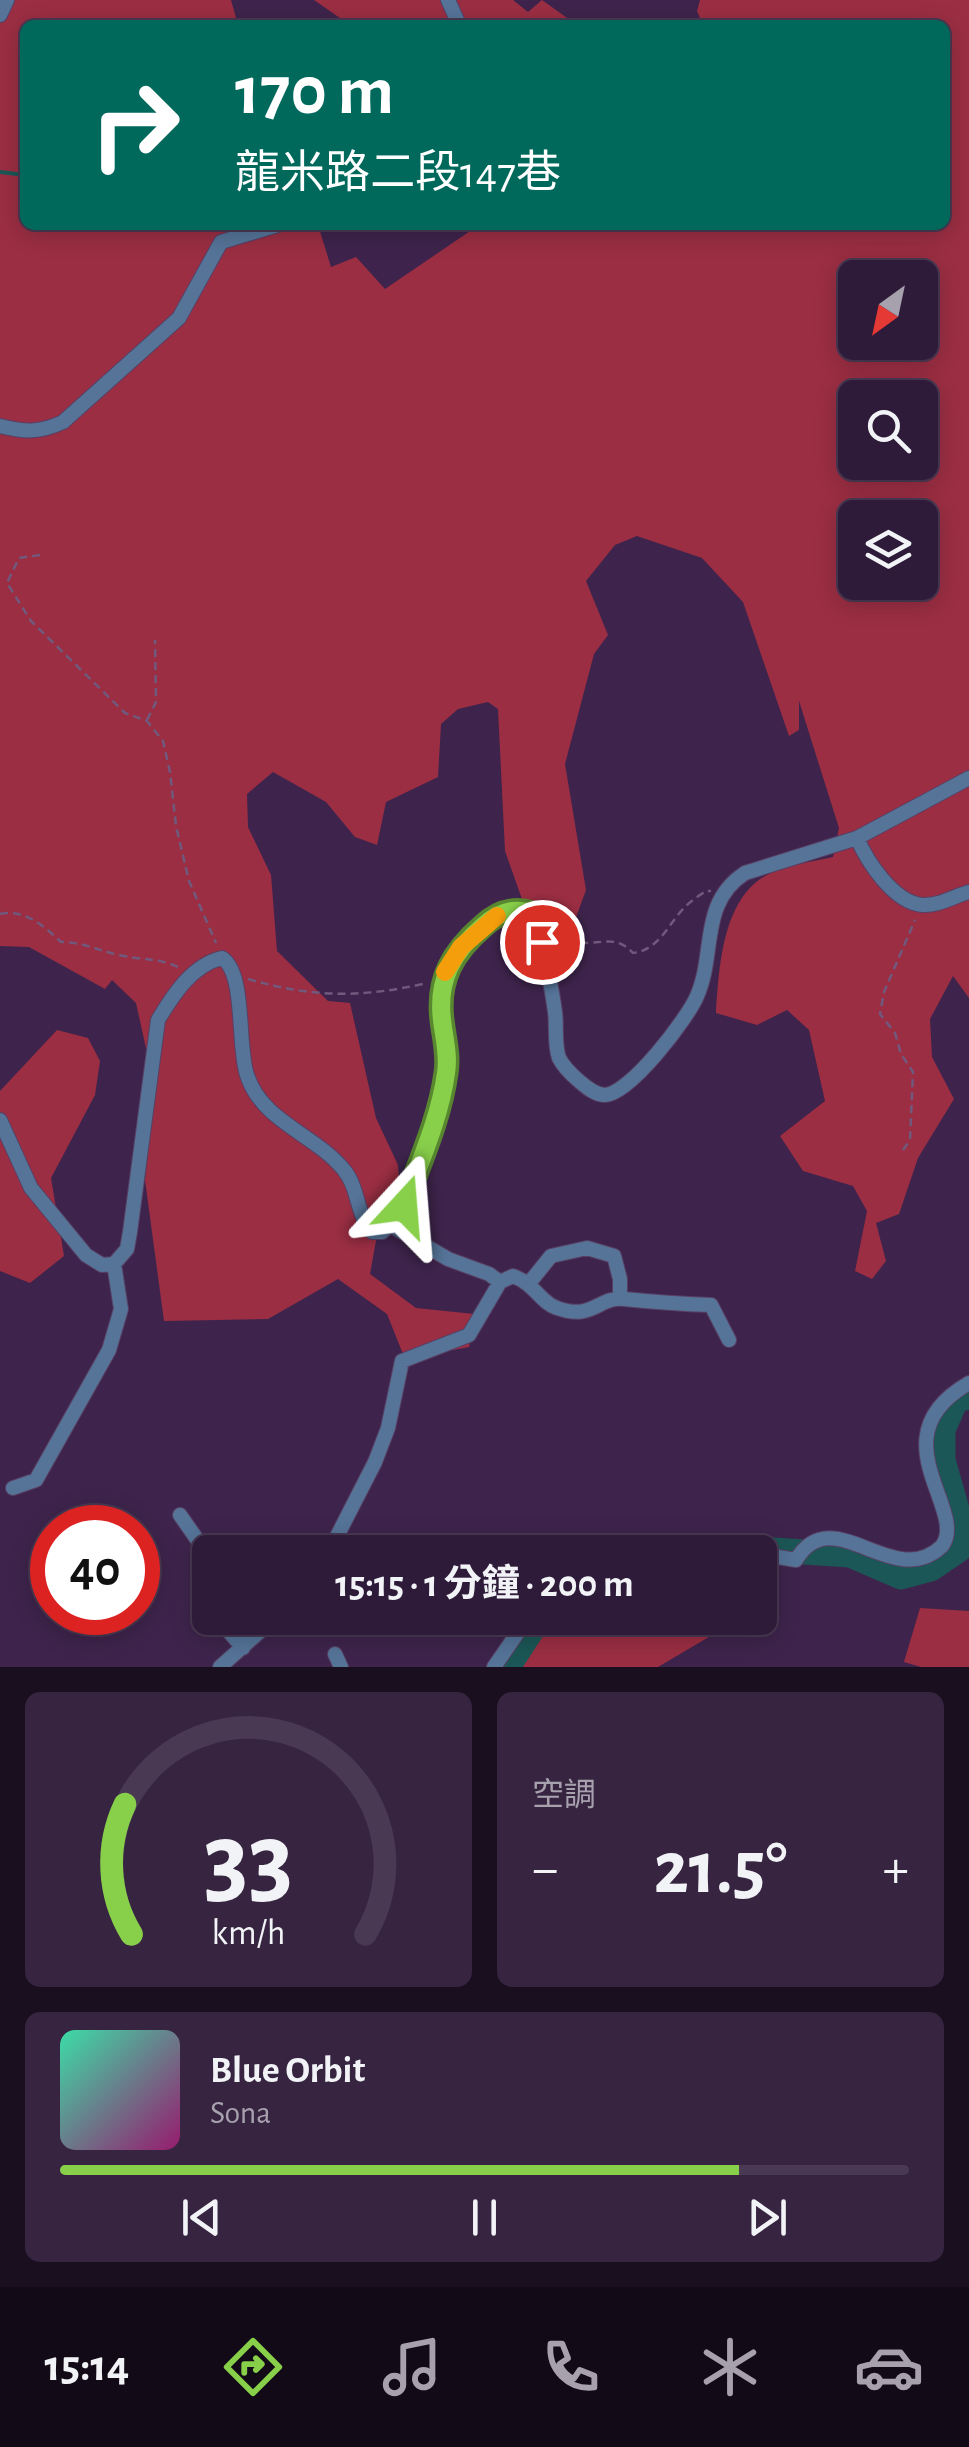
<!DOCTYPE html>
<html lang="zh-TW">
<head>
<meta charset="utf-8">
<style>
	body { margin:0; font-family:"Alegreya Sans","Noto Sans TC",sans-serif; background:#362441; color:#f1f3f6; height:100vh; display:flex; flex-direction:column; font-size:38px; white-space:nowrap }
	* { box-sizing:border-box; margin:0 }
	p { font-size:32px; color:#a7a1ae }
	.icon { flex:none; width:55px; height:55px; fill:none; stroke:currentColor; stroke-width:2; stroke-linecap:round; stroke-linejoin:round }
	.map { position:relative; height:1667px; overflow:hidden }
	.panel { display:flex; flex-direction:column; gap:25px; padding:25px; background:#190f1f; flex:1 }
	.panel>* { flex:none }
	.guide { position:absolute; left:20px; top:20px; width:930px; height:210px; border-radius:15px; box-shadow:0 5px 25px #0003,0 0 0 2px #493953; background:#00695c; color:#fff; overflow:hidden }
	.needle { width:65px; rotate:213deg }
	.buttons { position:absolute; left:838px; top:260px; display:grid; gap:20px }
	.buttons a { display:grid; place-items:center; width:100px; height:100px; border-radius:15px; background:#2e1b39; box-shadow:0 5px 25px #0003,0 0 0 2px #493953; font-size:50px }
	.speed { position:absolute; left:30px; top:1505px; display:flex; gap:20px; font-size:50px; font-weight:700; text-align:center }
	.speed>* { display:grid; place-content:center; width:130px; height:130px; border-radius:50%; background:#2e1b39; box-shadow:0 5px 25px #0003,0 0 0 2px #493953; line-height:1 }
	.speed .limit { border:15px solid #d22; background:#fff; color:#111 }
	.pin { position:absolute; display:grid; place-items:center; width:85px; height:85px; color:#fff; margin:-42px; border:5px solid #fff; border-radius:50%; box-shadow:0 2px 10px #0007 }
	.me { position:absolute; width:110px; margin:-55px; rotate:19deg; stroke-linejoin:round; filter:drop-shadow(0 0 8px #0008) }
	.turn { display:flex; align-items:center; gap:35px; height:210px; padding:0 50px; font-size:45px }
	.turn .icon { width:130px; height:130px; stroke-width:2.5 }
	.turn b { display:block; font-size:70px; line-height:85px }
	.big { font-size:75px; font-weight:700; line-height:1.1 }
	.panel .card { flex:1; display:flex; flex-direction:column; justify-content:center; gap:15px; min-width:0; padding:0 35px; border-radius:15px; background:#362441 }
	.panel .dial { align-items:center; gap:0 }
	.dial svg { height:260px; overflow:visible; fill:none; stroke:#493953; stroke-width:7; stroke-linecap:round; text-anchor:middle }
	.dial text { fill:#f1f3f6; stroke:none }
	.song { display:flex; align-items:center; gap:30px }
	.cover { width:120px; height:120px; border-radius:15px; background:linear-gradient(135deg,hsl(160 70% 55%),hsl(320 70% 35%)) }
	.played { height:10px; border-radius:5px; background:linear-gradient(90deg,#88cf4a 80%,#493953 80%) }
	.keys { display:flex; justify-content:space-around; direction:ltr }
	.heat { display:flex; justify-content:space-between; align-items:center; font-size:55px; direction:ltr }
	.panel .tiles { flex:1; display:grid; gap:25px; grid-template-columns:1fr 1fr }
	.card:last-child { grid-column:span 2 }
	.trip { position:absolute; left:192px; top:1535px; width:585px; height:100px; border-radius:15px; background:#2e1b39; box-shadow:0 5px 25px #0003,0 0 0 2px #493953; font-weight:700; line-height:100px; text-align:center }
	.tabs { display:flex; height:160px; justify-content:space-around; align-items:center; background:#120b17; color:#a7a1ae }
	.tabs .icon { width:70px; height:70px }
	.tabs .current { color:#88cf4a }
	.tabs b { font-size:45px; color:#f1f3f6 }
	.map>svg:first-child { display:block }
	.green { fill:#9b2e43; fill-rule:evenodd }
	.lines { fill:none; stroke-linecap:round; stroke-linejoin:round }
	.stream { stroke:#1b5756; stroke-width:4 }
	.river { stroke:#1b5756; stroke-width:25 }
	.minor-casing { stroke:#584065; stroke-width:16 }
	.path { stroke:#70597d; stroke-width:2.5; stroke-dasharray:8 5; stroke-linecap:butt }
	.minor { stroke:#557498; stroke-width:14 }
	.route-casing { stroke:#588730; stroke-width:25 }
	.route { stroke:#88cf4a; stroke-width:18 }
	.slow { stroke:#f59e0b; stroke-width:18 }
</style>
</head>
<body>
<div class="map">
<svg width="969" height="1667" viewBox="0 0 969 1667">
	<rect width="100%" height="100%" fill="#3e244c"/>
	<path class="green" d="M0,0H231L238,25H25V225H318L331,267L356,257L385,289L479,225H945V25H703L697,11L700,0H969V998L953,976L930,1019L932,1057L954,1099L918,1158L899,1214L876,1223L886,1261L872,1279L855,1271L867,1211L853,1186L803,1171L780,1136L825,1101L809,1030L787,1010L757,1025L716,1013C719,969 722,901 765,876C784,865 812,862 833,857L839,828L799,701V730L789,736L743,602L702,558L637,536L615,545L586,581L608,635L594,654L565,764L586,890L567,942L548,943L528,916L505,851L498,709L488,702L458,709L441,724L438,777L386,802L377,845L355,837L326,802L273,772L247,794L248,827L271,875L277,951L328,1001L350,1003L376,1118L398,1165L401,1212L377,1235L370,1274L416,1308L474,1314L469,1347L405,1359L387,1314L338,1279L268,1319L164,1321L145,1180L155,1089L136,1003L112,980L105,989L29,947L0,946ZM855,278H920V342H855ZM855,398H920V462H855ZM855,518H920V582H855Z
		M314,0H513L528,12L542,0L577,25H350Z
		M57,1030L88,1038L100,1061L95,1095L51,1178L64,1256L30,1283L0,1271V1091Z
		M920,1608L969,1611V1667H921L904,1662Z
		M546,1618H741L658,1667H495L510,1642Z"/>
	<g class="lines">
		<path class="stream" d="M0,172L25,175"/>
		<path class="river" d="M680,1552L712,1546L850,1555L901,1577L931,1569L959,1550L960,1520L943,1460V1430L956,1400L969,1397
			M508,1667L540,1618"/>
		<g class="minor-casing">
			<path id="minor" d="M448,0L457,20V25
				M0,15L7,0
				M0,426C25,432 39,433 63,422L179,318L221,242L278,225
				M857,838C867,861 893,902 922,905C939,906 954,896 969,892
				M0,1120L31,1188L86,1255L102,1265L114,1264L127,1249L130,1232L158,1020C173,995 192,965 222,958C246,973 237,1046 247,1075C262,1122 315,1134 344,1170C359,1188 356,1214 372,1232H382L400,1217C415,1178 443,1110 447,1070C450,1036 433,1003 445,970C457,942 511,887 539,922C544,952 551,982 555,1012C557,1026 554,1044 559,1058C563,1066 572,1075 579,1081C586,1087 595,1095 605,1095C630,1094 688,1018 697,996C716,953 699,903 745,873L857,838L969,778
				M500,1282L513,1276C535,1284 541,1303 557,1308C593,1321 599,1296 624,1299C653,1302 681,1304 711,1305L729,1340
				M530,1282L551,1256L587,1248L614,1256L620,1279V1298
				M13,1488L36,1480L109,1350L121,1309L114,1264
				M180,1515L210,1558
				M329,1552L375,1462L388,1428L402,1361L469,1335L500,1282L489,1274L448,1259L392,1226
				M711,1552H743
				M760,1554L796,1560C833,1498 893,1593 942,1546C969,1510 875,1437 969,1383
				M223,1618L225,1627L243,1648
				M335,1654L341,1667
				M220,1667L275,1618
				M494,1667L521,1628L537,1618"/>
		</g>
		<path class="path" d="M40,555L19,558L7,583L31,621L125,713L147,721L163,741L170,772L176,826L189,881L216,943
			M147,720L156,702L155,640
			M0,914C25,909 44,926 61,942C85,942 101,952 124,956C146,961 155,957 178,967
			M555,936C565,938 577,943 588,943C607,942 618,937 633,953C660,950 669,922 686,906C692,900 700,895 706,891H711
			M248,979C314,998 361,998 427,983
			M903,1150L910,1140L913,1072L901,1054L895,1033L880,1014L884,992L915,920"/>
		<use href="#minor" class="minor"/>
	</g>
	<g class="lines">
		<g class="route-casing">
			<path id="route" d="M404,1206C419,1164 440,1118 446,1073C449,1055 444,1038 442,1020C437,979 453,952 483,926C497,913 513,907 532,913L539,922L542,942"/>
		</g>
		<use href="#route" class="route"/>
		<path class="slow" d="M445,972L461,947L497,916"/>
	</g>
</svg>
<div class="buttons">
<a><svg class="needle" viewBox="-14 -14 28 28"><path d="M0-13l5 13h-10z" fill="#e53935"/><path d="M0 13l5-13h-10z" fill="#a7a1ae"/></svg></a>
<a><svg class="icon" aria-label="search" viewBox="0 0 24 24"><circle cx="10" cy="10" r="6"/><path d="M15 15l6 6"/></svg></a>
<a><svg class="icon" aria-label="layers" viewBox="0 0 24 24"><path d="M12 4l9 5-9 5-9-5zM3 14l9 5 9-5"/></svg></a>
</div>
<div class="speed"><div class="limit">40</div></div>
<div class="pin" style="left:542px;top:942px;background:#d93025"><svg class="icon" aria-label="arrive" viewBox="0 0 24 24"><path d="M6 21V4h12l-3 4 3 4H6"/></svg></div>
<svg class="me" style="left:404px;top:1206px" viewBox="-20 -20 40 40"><path d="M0-17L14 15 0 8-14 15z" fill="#88cf4a" stroke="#fff" stroke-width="4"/></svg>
<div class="trip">15:15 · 1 分鐘 · 200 m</div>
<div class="guide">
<div class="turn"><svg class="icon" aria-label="right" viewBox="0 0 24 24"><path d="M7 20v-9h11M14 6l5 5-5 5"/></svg><div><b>170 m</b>龍米路二段147巷</div></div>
</div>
</div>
<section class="panel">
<div class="tiles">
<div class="card dial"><svg viewBox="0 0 100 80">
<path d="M14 69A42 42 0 1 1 86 69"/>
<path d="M14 69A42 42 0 0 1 12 29" stroke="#88cf4a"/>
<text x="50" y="56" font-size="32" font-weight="700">33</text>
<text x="50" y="72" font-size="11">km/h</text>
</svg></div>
<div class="card"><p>空調</p>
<div class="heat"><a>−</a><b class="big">21.5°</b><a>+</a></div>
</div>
<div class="card">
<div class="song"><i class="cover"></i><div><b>Blue Orbit</b><p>Sona</p></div></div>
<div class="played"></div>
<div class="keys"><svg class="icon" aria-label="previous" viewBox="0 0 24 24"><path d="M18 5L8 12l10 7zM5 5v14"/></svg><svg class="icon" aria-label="pause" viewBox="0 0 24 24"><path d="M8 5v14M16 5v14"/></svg><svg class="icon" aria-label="next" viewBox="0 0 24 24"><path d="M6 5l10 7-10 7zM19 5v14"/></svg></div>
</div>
</div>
</section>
<nav class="tabs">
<b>15:14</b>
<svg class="icon current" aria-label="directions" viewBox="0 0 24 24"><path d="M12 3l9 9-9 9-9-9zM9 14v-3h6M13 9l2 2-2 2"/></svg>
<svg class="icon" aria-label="music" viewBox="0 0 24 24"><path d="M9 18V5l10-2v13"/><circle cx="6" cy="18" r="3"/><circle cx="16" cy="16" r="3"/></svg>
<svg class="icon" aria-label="phone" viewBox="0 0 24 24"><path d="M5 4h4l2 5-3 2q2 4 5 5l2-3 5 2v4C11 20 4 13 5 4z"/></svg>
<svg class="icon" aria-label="climate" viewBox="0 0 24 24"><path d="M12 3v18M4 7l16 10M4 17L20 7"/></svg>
<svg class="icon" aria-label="car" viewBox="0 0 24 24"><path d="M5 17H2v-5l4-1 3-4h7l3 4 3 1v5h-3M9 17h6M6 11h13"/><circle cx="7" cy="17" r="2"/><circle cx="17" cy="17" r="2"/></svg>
</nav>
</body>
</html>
